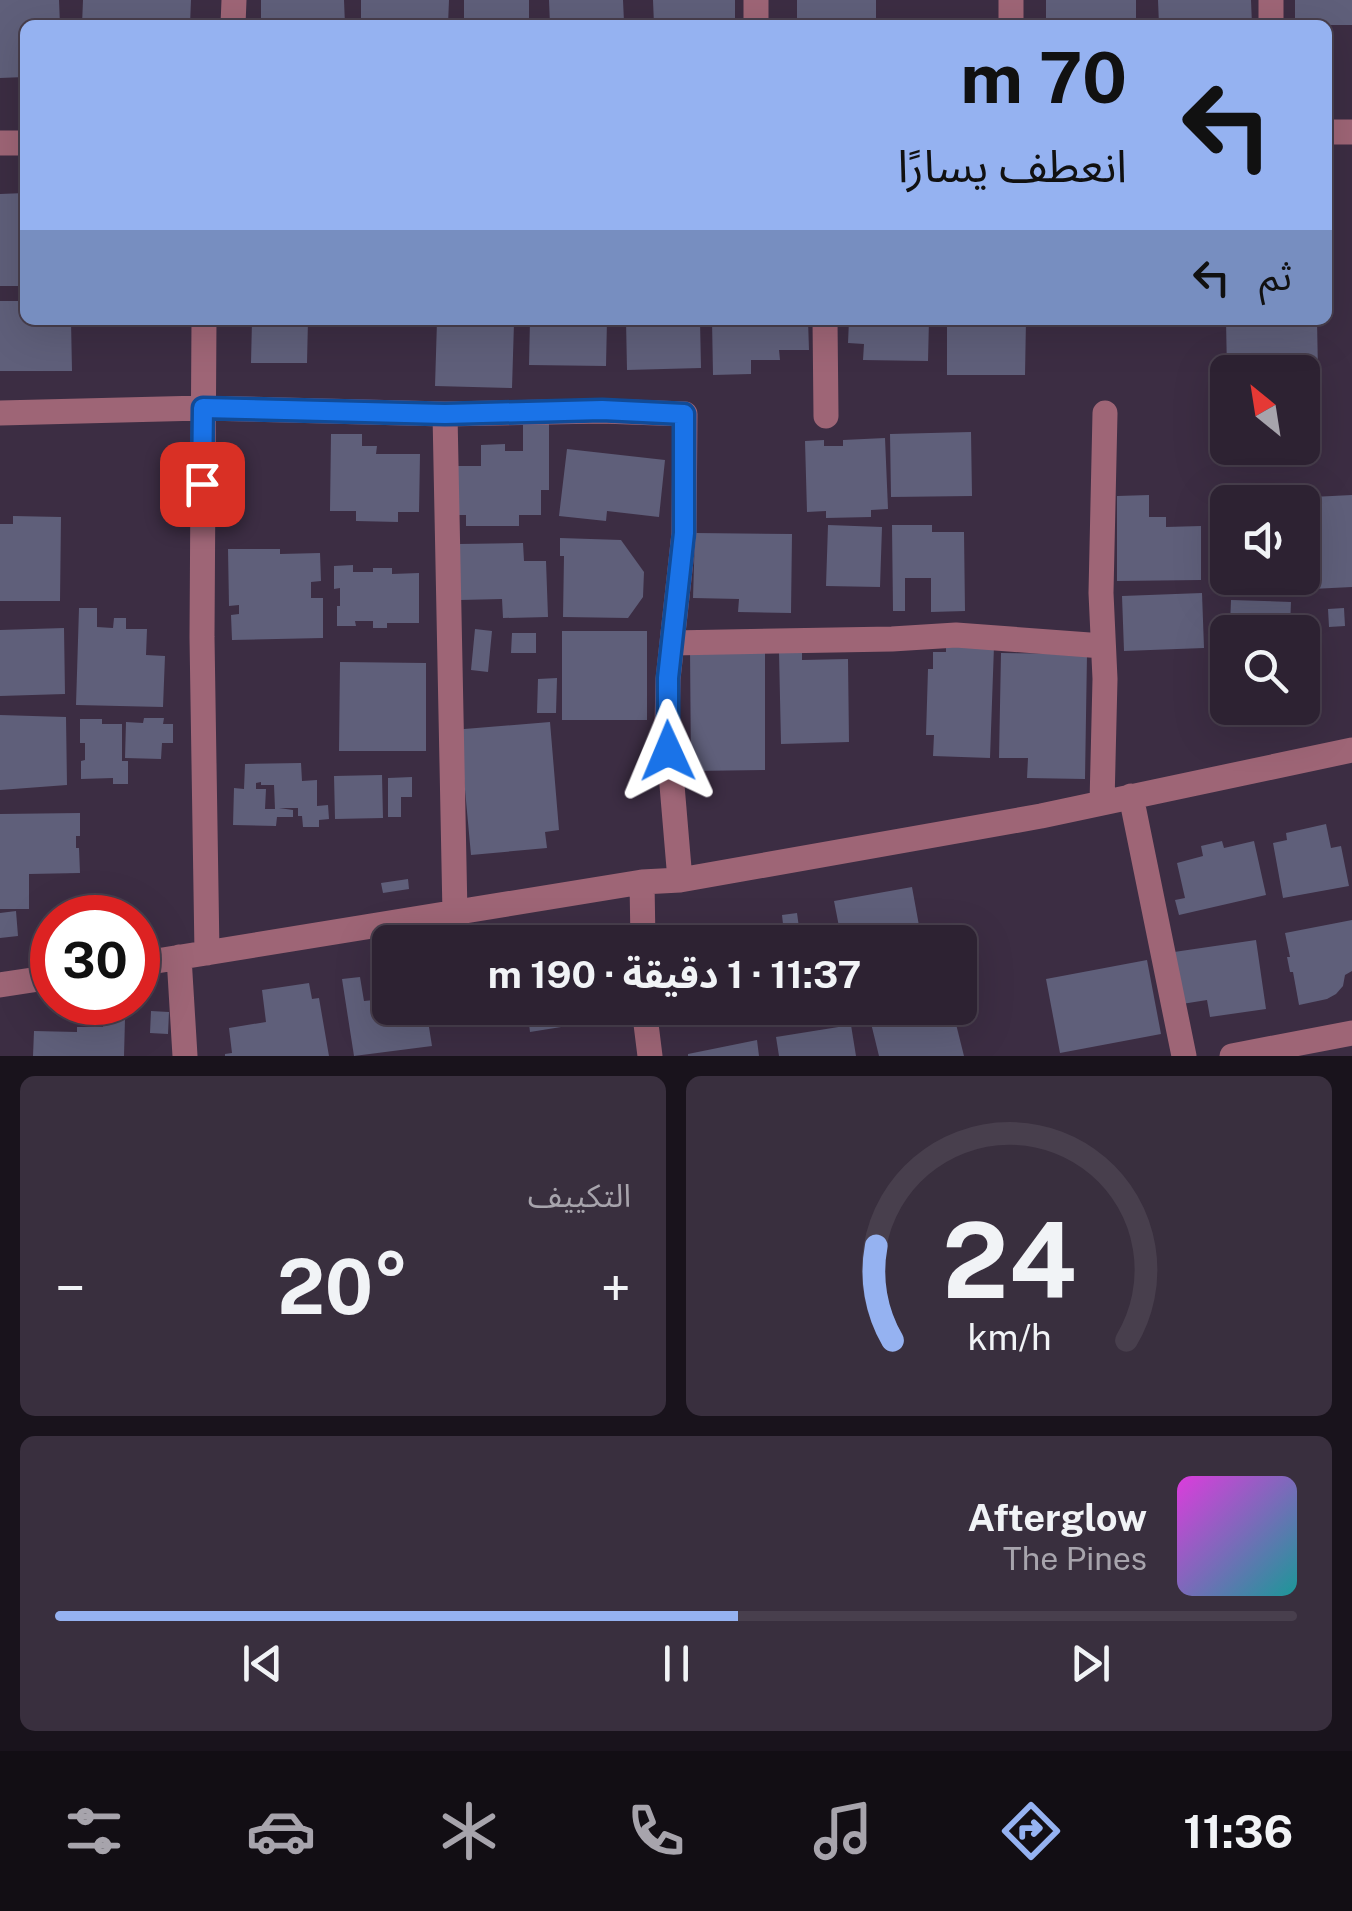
<!DOCTYPE html>
<html lang="ar">
<head>
<meta charset="utf-8">
<style>
	body { margin:0; font-family:"Public Sans","Noto Sans Arabic",sans-serif; background:#392f3e; color:#f1f3f6; direction:rtl; height:100vh; display:flex; flex-direction:column; font-size:38px; white-space:nowrap }
	* { box-sizing:border-box; margin:0 }
	p { font-size:32px; color:#a7a4ac }
	.icon { flex:none; width:55px; height:55px; fill:none; stroke:currentColor; stroke-width:2; stroke-linecap:round; stroke-linejoin:round }
	.map { position:relative; height:1056px; overflow:hidden; direction:ltr }
	.panel { display:flex; flex-direction:column; gap:20px; padding:20px; background:#19131c; flex:1 }
	.panel>* { flex:none }
	.hud { position:absolute; left:20px; top:20px; width:1312px; height:305px; border-radius:15px; box-shadow:0 10px 40px #0002,0 0 0 2px #483f4d; direction:rtl; background:#95b2f1; color:#111; overflow:hidden }
	.needle { width:65px; rotate:330deg }
	.fabs { position:absolute; left:1210px; top:355px; display:grid; gap:20px }
	.fabs a { display:grid; place-items:center; width:110px; height:110px; border-radius:15px; background:#2d2232; box-shadow:0 10px 40px #0002,0 0 0 2px #483f4d; font-size:50px }
	.speed { position:absolute; left:30px; top:895px; display:flex; gap:20px; font-size:50px; font-weight:700; text-align:center }
	.speed>* { display:grid; place-content:center; width:130px; height:130px; border-radius:50%; background:#2d2232; box-shadow:0 10px 40px #0002,0 0 0 2px #483f4d; line-height:1 }
	.speed .limit { border:15px solid #d22; background:#fff; color:#111 }
	.pin { position:absolute; display:grid; place-items:center; width:85px; height:85px; color:#fff; margin:-42px; border-radius:20px; box-shadow:0 5px 15px #0006 }
	.me { position:absolute; width:110px; margin:-55px; rotate:359deg; stroke-linejoin:round; filter:drop-shadow(0 0 8px #0008) }
	.turn { display:flex; align-items:center; gap:35px; height:210px; padding:0 40px; font-size:45px }
	.turn .icon { width:130px; height:130px; stroke-width:2.5 }
	.turn b { display:block; font-size:70px; line-height:85px }
	.then { display:flex; align-items:center; height:95px; padding:0 40px; background:#0003; gap:20px; font-size:38px }
	.big { font-size:75px; font-weight:700; line-height:1.1 }
	.panel .card { flex:1; display:flex; flex-direction:column; justify-content:center; gap:15px; min-width:0; padding:0 35px; border-radius:15px; background:#392f3e }
	.panel .dial { align-items:center; gap:0 }
	.dial svg { height:260px; overflow:visible; fill:none; stroke:#483f4d; stroke-width:7; stroke-linecap:round; text-anchor:middle }
	.dial text { fill:#f1f3f6; stroke:none }
	.song { display:flex; align-items:center; gap:30px }
	.cover { width:120px; height:120px; border-radius:15px; background:linear-gradient(135deg,hsl(300 70% 55%),hsl(180 70% 35%)) }
	.played { height:10px; border-radius:5px; background:linear-gradient(90deg,#95b2f1 55%,#483f4d 55%) }
	.keys { display:flex; justify-content:space-around; direction:ltr }
	.heat { display:flex; justify-content:space-between; align-items:center; font-size:55px; direction:ltr }
	.panel .tiles { flex:1; display:grid; gap:20px; grid-template-columns:1fr 1fr }
	.card:last-child { grid-column:span 2 }
	.trip { position:absolute; left:372px; top:925px; width:605px; height:100px; border-radius:15px; background:#2d2232; box-shadow:0 10px 40px #0002,0 0 0 2px #483f4d; font-weight:700; line-height:100px; text-align:center; direction:rtl }
	.tabs { display:flex; height:160px; justify-content:space-around; align-items:center; background:#120e14; color:#a7a4ac }
	.tabs .icon { width:70px; height:70px }
	.tabs .selected { color:#95b2f1 }
	.tabs b { font-size:45px; color:#f1f3f6 }
	.map>svg:first-child { display:block }
	.building { fill:#5f5f7a; fill-rule:evenodd }
	.lines { fill:none; stroke-linecap:round; stroke-linejoin:round }
	.minor { stroke:#9e6576; stroke-width:25 }
	.route-casing { stroke:#114b97; stroke-width:25 }
	.route { stroke:#1a73e8; stroke-width:18 }
</style>
</head>
<body>
<div class="map">
<svg width="1352" height="1056" viewBox="0 0 1352 1056">
	<rect width="100%" height="100%" fill="#3c2d43"/>
	<path class="building" d="M0,0H59L60,25H25V77L0,78Z
		M83,0H191L190,25H82Z
		M261,0H344L345,25H261Z
		M361,0H449L448,25H361Z
		M464,0H529V20H545V25H464Z
		M549,0H623L624,22H613V25H550Z
		M653,0H735V25H654Z
		M797,0H876V25H797Z
		M1046,0H1136V25H1046Z
		M1158,0H1251L1252,25H1159Z
		M1295,0H1352V25H1295Z
		M25,193V286H0V194Z
		M0,301H25V320H71L72,371H0Z
		M252,320H308L307,363H251Z
		M530,320H607L606,366L529,365Z
		M626,320H700L701,368L627,370Z
		M712,320H808L809,350H779L780,360H751V374L713,375Z
		M849,320H929L928,361L863,360L864,344L848,343Z
		M947,320H1026L1025,375H947Z
		M1226,320H1317L1318,372H1227Z
		M437,321L514,323L512,388L435,386Z
		M523,423H549V490H541V515H519V526H466V515H456V466H481V445L505,444V451H523Z
		M971,432L972,496L891,497L890,434Z
		M331,434H362V446H377L376,454H420L419,512H398V522L356,521V511H330Z
		M885,438L888,509L871,510V517L826,518V511L807,512L805,441L824,440V446H843V440Z
		M567,449L665,460L659,517L607,511L606,521L559,516Z
		M1149,495V517H1166V527L1201,526V580L1117,581V496Z
		M1352,495V587L1312,589L1311,568H1314L1312,497Z
		M13,516L61,517L60,601H0V524H13Z
		M828,525L882,527L880,587L826,586Z
		M892,525H932V532H964L965,611L931,612V578H905V611H893Z
		M695,533L792,534L791,613L738,612L739,599L693,598Z
		M560,538L621,540L644,572L643,597L628,618L563,617L564,556H560Z
		M523,543L524,561H546L548,617L503,618L502,599L460,600L459,544Z
		M228,549H280V554L320,553L321,581L311,582V598H323V638L232,640L231,615L239,614V605L229,606Z
		M353,565V572H373V568H392V574L419,573V623H387V628H373V621H355L356,626H337V606H340V588L334,589V566Z
		M1273,578H1306V589L1273,588Z
		M1202,593L1204,648L1124,651L1122,596Z
		M1231,600L1291,602L1290,627L1230,625Z
		M79,608H97V627L113,628L114,618H126V629H147L146,655L165,656L163,707L76,705Z
		M1344,608L1345,626L1329,627L1328,609Z
		M64,628L65,694L0,696V630Z
		M475,629L492,631L488,672L471,670Z
		M562,631H647V720H562Z
		M512,633H536V653H511Z
		M946,645L994,646L990,758L933,756L934,735H926L928,669H933V652H946Z
		M765,648V770L691,771L690,649Z
		M802,651V660L848,659L849,742L781,744L779,652Z
		M1001,653L1087,654L1085,779L1027,778L1028,758H999Z
		M340,662L426,663V751H339Z
		M557,678L556,713H537L538,679Z
		M1302,686H1308L1311,723L1295,725L1293,708H1302Z
		M0,715L66,717L67,785L0,790Z
		M144,718H164L163,724H173V743H162L161,759L125,758L126,722L143,723Z
		M80,719H102V724H122V761H128V784H113V778L81,779V761L85,760V743H80Z
		M550,722L559,830L545,832L547,848L471,855L463,768L452,730Z
		M301,763L302,781L317,780V806L328,805L329,819L319,820V827H303L302,816H298V808H279L293,810V817H277L276,826L233,825L234,788L244,789L245,764ZM261,782V785H274L275,809H265L266,789H256V783Z
		M382,775L383,818L335,819L334,776Z
		M412,777V797H401V817H388V778Z
		M80,813V836H76V848H79L80,873L29,874V909H0V814Z
		M1326,824L1331,848L1341,846L1349,886L1283,898L1273,843L1287,840L1286,833Z
		M1222,841L1224,848L1254,841L1266,895L1179,915L1175,900L1185,898L1177,863L1203,856L1201,846Z
		M408,879L409,889L383,893L381,883Z
		M912,887L922,942H842L834,901Z
		M16,911L18,936L0,938V913Z
		M797,913L801,942H756V941L772,938L770,926L783,924L782,915Z
		M1352,920V971L1345,975L1343,986L1336,994L1327,999L1299,1005L1293,972H1290L1287,957H1290L1285,933Z
		M742,927L744,942H657V940Z
		M52,931V946L37,947L36,932Z
		M632,935L633,942H594V940Z
		M1256,940L1266,1009L1210,1017L1207,1000L1182,1004L1174,952Z
		M1147,960L1161,1034L1060,1053L1046,979Z
		M390,975V1008H426L432,1046L354,1056L342,979L360,977L364,1001L374,1000L371,978Z
		M309,983L312,999L319,998L329,1056H225V1054L232,1053L229,1028L266,1022L262,990Z
		M527,1008H577L580,1024L530,1032Z
		M770,1008H815L816,1010L771,1016Z
		M900,1008H952L964,1056H879L869,1015Z
		M151,1011L169,1012L168,1034L150,1033Z
		M103,1018L125,1019L124,1056H33L34,1031L77,1032V1027H103Z
		M851,1025L856,1056H779L776,1037Z
		M757,1040L759,1056H688V1054Z"/>
	<g class="lines">
		<path class="minor" d="M756,0V25
			M1011,0V25
			M233,25L234,0
			M1271,25V0
			M1328,132H1352
			M0,143H25
			M204,320L202,637L207,953
			M825,320L826,416
			M0,413L203,408L445,414L602,411L685,414L684,533L668,679L667,726L680,880
			M445,414L455,914
			M672,643L892,639L956,635L1103,646
			M1131,796L1184,1056
			M1102,803L1105,679L1101,593L1105,413
			M642,882L643,942
			M179,957L185,1056
			M138,964L642,882L680,880L1041,816L1352,750
			M0,985L52,977
			M644,1008L650,1056
			M1232,1056L1352,1033"/>
	</g>
	<g class="lines">
		<g class="route-casing">
			<path id="route" d="M202,484L203,408L445,414L602,410L684,414V533L668,678V751"/>
		</g>
		<use href="#route" class="route"/>
	</g>
</svg>
<div class="fabs">
<a><svg class="needle" viewBox="-14 -14 28 28"><path d="M0-13l5 13h-10z" fill="#e53935"/><path d="M0 13l5-13h-10z" fill="#a7a4ac"/></svg></a>
<a><svg class="icon" aria-label="sound" viewBox="0 0 24 24"><path d="M4 9h4l5-4v14l-5-4H4zM17 9q2 3 0 6"/></svg></a>
<a><svg class="icon" aria-label="search" viewBox="0 0 24 24"><circle cx="10" cy="10" r="6"/><path d="M15 15l6 6"/></svg></a>
</div>
<div class="speed"><div class="limit">30</div></div>
<div class="pin" style="left:202px;top:484px;background:#d93025"><svg class="icon" aria-label="arrive" viewBox="0 0 24 24"><path d="M6 21V4h12l-3 4 3 4H6"/></svg></div>
<svg class="me" style="left:668px;top:751px" viewBox="-20 -20 40 40"><path d="M0-17L14 15 0 8-14 15z" fill="#1a73e8" stroke="#fff" stroke-width="4"/></svg>
<div class="trip">11:37 · 1 دقيقة · 190 m</div>
<div class="hud">
<div class="turn"><svg class="icon" aria-label="left" viewBox="0 0 24 24"><path d="M17 20v-9H6M10 6l-5 5 5 5"/></svg><div><b>70 m</b>انعطف يسارًا</div></div>
<div class="then">ثم<svg class="icon" aria-label="left" viewBox="0 0 24 24"><path d="M17 20v-9H6M10 6l-5 5 5 5"/></svg></div>
</div>
</div>
<section class="panel">
<div class="tiles">
<div class="card dial"><svg viewBox="0 0 100 80">
<path d="M14 69A42 42 0 1 1 86 69"/>
<path d="M14 69A42 42 0 0 1 9 40" stroke="#95b2f1"/>
<text x="50" y="56" font-size="32" font-weight="700">24</text>
<text x="50" y="72" font-size="11">km/h</text>
</svg></div>
<div class="card"><p>التكييف</p>
<div class="heat"><a>−</a><b class="big">20°</b><a>+</a></div>
</div>
<div class="card">
<div class="song"><i class="cover"></i><div><b>Afterglow</b><p>The Pines</p></div></div>
<div class="played"></div>
<div class="keys"><svg class="icon" aria-label="previous" viewBox="0 0 24 24"><path d="M18 5L8 12l10 7zM5 5v14"/></svg><svg class="icon" aria-label="pause" viewBox="0 0 24 24"><path d="M8 5v14M16 5v14"/></svg><svg class="icon" aria-label="next" viewBox="0 0 24 24"><path d="M6 5l10 7-10 7zM19 5v14"/></svg></div>
</div>
</div>
</section>
<nav class="tabs">
<b>11:36</b>
<svg class="icon selected" aria-label="directions" viewBox="0 0 24 24"><path d="M12 3l9 9-9 9-9-9zM9 14v-3h6M13 9l2 2-2 2"/></svg>
<svg class="icon" aria-label="music" viewBox="0 0 24 24"><path d="M9 18V5l10-2v13"/><circle cx="6" cy="18" r="3"/><circle cx="16" cy="16" r="3"/></svg>
<svg class="icon" aria-label="phone" viewBox="0 0 24 24"><path d="M5 4h4l2 5-3 2q2 4 5 5l2-3 5 2v4C11 20 4 13 5 4z"/></svg>
<svg class="icon" aria-label="climate" viewBox="0 0 24 24"><path d="M12 3v18M4 7l16 10M4 17L20 7"/></svg>
<svg class="icon" aria-label="car" viewBox="0 0 24 24"><path d="M5 17H2v-5l4-1 3-4h7l3 4 3 1v5h-3M9 17h6M6 11h13"/><circle cx="7" cy="17" r="2"/><circle cx="17" cy="17" r="2"/></svg>
<svg class="icon" aria-label="filters" viewBox="0 0 24 24"><path d="M4 7h16M4 17h16"/><circle cx="9" cy="7" r="2"/><circle cx="15" cy="17" r="2"/></svg>
</nav>
</body>
</html>
